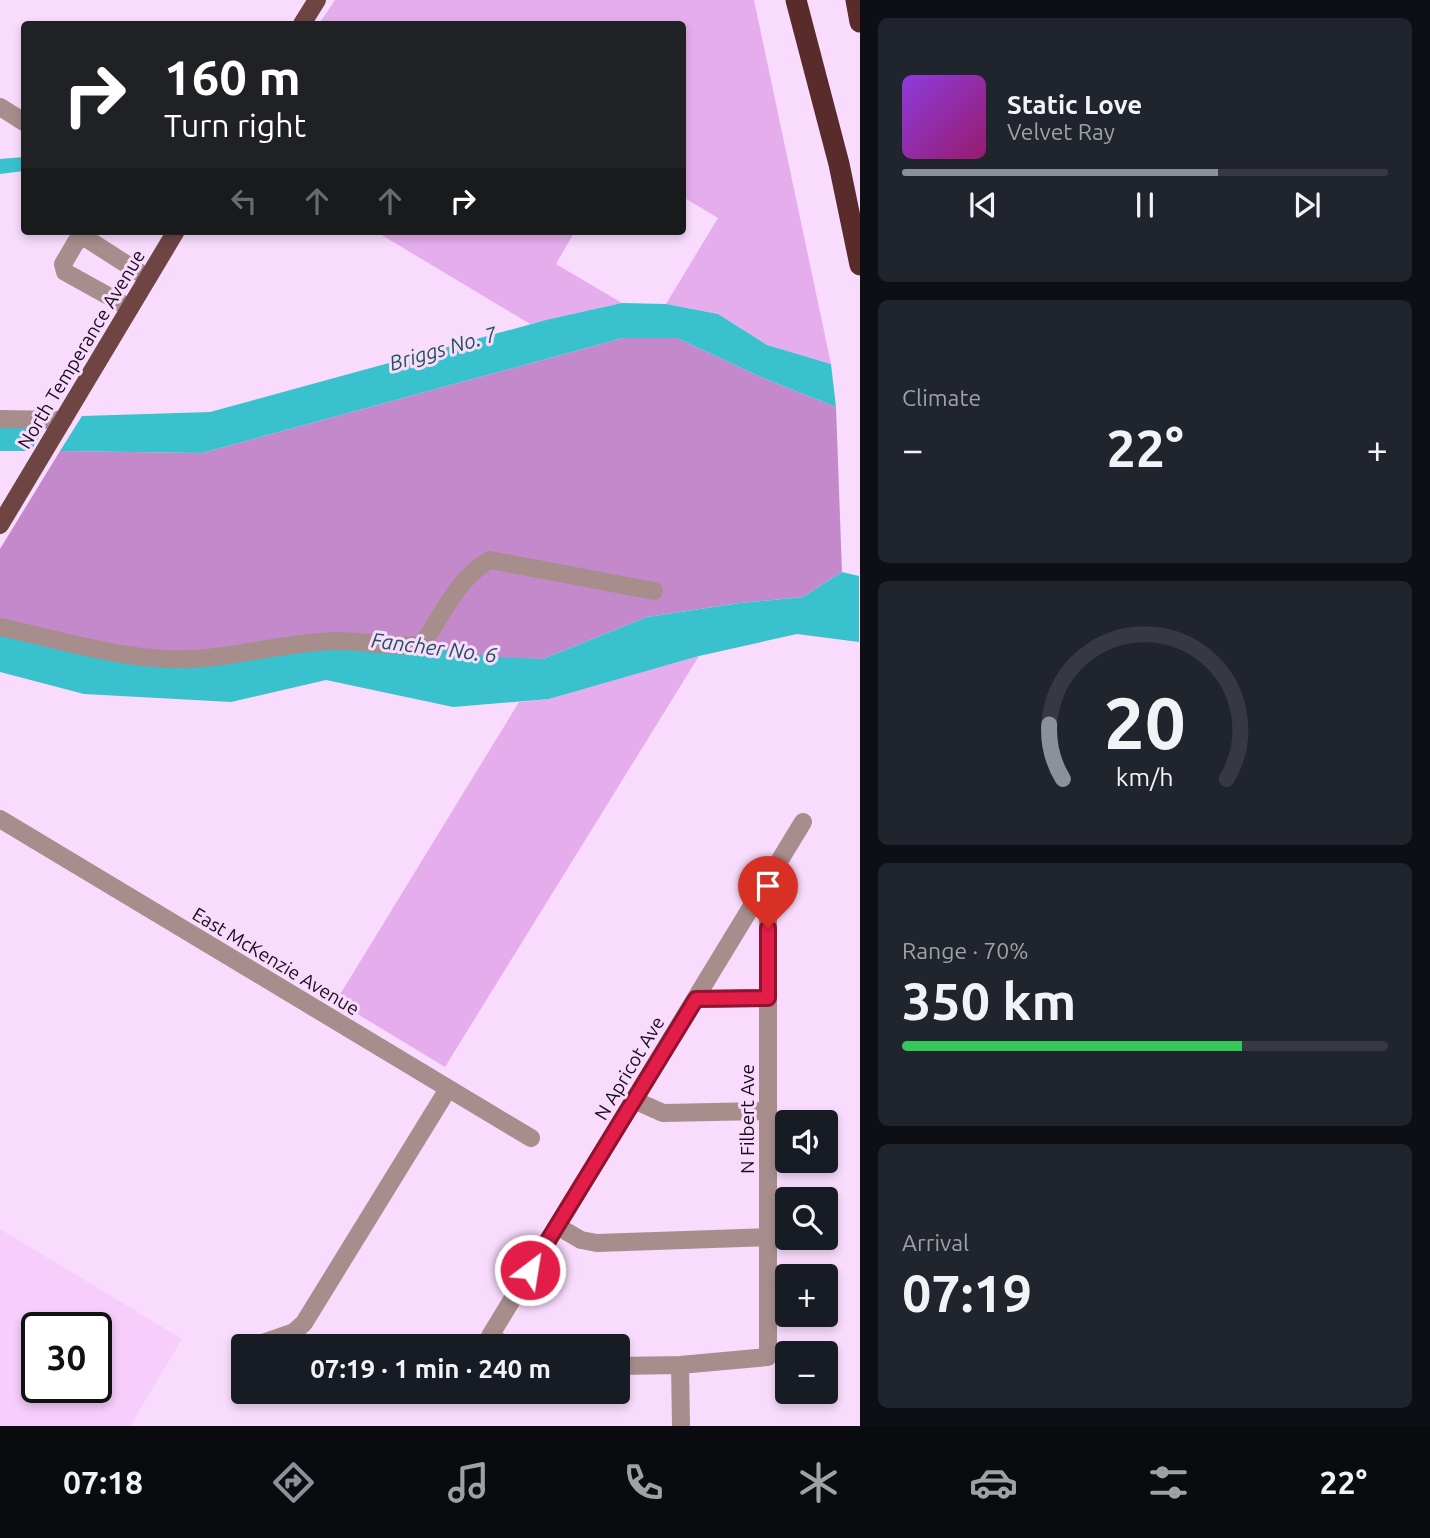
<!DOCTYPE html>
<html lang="en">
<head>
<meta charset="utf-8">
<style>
	body { margin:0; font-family:Ubuntu,sans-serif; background:#20242c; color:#f1f3f6; height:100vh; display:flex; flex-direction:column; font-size:26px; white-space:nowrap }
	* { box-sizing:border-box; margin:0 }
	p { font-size:23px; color:#9ea1a6 }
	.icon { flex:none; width:38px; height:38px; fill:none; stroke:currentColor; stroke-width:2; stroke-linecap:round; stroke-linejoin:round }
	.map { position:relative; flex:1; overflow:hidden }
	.panel { display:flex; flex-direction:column; gap:18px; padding:18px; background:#0d0f14; width:570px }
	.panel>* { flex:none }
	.guide { position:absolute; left:21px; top:21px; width:665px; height:214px; border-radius:7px; box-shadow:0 4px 10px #0003; background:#202124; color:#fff; overflow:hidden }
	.buttons { position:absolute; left:775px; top:1110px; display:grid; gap:14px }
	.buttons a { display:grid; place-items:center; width:63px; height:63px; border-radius:7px; background:#171b24; box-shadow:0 4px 10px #0003; font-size:35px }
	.speed { position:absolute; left:21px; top:1312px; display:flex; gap:14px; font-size:35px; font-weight:700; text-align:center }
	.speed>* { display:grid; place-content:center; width:91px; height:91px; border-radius:50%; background:#171b24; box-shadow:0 4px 10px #0003; line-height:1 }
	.speed .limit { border:4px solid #111; border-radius:10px; background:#fff; color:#111 }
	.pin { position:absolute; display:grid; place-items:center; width:60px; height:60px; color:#fff; margin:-72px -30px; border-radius:50% 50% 50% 0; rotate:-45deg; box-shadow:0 0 7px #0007 }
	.pin .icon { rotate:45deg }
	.me { position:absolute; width:77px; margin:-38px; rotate:31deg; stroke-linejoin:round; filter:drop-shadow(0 0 5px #0008) }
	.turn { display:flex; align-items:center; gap:24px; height:147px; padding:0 28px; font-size:32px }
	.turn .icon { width:91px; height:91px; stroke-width:2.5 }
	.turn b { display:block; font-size:49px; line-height:60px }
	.lanes { display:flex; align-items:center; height:66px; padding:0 28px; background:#0003; justify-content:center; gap:35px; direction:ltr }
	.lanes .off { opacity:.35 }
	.big { font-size:52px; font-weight:700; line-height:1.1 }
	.panel .widget { flex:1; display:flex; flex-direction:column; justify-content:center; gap:10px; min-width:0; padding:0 24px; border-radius:10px; background:#20242c }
	.panel .dial { align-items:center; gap:0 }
	.dial svg { height:182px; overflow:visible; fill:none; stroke:#363941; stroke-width:7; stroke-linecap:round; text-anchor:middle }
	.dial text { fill:#f1f3f6; stroke:none }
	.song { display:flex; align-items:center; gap:21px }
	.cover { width:84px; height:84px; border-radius:10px; background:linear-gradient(135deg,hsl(270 70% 55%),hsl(320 70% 35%)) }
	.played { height:7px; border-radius:4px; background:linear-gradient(90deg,#8c9099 65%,#363941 65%) }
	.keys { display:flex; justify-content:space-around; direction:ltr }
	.heat { display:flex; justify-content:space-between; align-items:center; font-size:38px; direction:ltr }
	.charge { height:10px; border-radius:5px; background:linear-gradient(90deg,#34c759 70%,#363941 0) }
	.trip { position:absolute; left:231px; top:1334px; width:399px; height:70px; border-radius:7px; background:#171b24; box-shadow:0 4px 10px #0003; font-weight:700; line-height:70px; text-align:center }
	.dock { display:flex; height:112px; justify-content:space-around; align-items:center; background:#090b0e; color:#9ea1a6 }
	.dock .icon { width:49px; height:49px }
	.dock .active { color:#8c9099 }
	.dock b { font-size:32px; color:#f1f3f6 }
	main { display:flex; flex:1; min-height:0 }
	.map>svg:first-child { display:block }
	.built { fill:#f7cdfc; fill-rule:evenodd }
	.green { fill:#e5adec }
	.forest { fill:#c489cb }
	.water { fill:#39c2cd }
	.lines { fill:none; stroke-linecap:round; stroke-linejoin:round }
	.minor { stroke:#a78e8c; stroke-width:18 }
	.major { stroke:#6e4543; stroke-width:18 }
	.highway { stroke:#592b2a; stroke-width:21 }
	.route-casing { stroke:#92132f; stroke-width:18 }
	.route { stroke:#e11d48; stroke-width:12 }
	.labels { text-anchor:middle; stroke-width:6; stroke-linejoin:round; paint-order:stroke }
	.street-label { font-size:19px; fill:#1a0e1c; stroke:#f9dcfd }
	.water-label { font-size:21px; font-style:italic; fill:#1f565a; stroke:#f9dcfd }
</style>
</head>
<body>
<main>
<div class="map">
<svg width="860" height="1426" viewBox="0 0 860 1426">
	<rect width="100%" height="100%" fill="#f9dcfd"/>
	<path class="built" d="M0,1229L182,1339L130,1426H0ZM37,1328H96V1388H37Z"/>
	<path class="green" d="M335,0H754L831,364L767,345L718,314L666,304L718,218L683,197L682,24H319Z
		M375,231H575L556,264L622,303L530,324Z
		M699,656L445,1067L336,1001L519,702L549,699Z"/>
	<path class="forest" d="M623,338H677L763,378L836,407L842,572L803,597L740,603L647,617L543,659L204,655L128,652L0,623V549L60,451L202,453Z"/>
	<path class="water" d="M24,157V171L0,174V159Z
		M622,303L666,304L718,314L767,345L831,364L836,407L763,378L677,338H623L202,453L60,451L82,416L210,412L546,320Z
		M0,417L50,418L31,451H0Z
		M842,572L859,576V642L797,634L699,656L549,699L453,707L326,680L231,702L84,694L0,672V623L128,652L204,655L345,636L495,657L543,659L647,617L740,603L803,597Z"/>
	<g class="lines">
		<path class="minor" d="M0,107L24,122
			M130,308L65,272L63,264L76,242L84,237L148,278
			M0,419L63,420
			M0,627C66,641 137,665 205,658C249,654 292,642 337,641C366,641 393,648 422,645C441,617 459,576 490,560L654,591
			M0,819L531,1138
			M696,999L768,998
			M634,1100L663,1113L768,1111
			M557,1226L581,1240L597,1243L768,1237
			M254,1346L294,1332L304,1323L448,1089
			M507,1346L490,1336L803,822
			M680,1365L681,1426
			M618,1366L680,1365L768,1357V881"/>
		<path class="major" d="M302,24L317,0
			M0,525L176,231"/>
		<path class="highway" d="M796,0L839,164L860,265
			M856,0L860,22"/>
	</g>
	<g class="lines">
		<g class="route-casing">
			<path id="route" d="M530,1270L696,999L768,998V928"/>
		</g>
		<use href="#route" class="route"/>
	</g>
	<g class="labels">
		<g class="street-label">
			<text transform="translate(81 349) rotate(-59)" y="7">North Temperance Avenue</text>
			<text transform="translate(276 961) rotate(31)" y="7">East McKenzie Avenue</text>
			<text transform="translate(629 1068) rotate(-59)" y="7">N Apricot Ave</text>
			<text transform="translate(747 1119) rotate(-90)" y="7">N Filbert Ave</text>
		</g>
		<g class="water-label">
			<text transform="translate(443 349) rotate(-16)" y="7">Briggs No. 7</text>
			<text transform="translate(434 648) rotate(7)" y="7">Fancher No. 6</text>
		</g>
	</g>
</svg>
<div class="buttons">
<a><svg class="icon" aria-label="sound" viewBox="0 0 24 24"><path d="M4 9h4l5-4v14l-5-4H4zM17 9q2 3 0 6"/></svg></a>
<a><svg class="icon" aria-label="search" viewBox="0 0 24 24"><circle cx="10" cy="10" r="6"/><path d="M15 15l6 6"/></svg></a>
<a>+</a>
<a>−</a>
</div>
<div class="speed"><div class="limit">30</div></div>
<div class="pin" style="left:768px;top:928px;background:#d93025"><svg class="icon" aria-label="arrive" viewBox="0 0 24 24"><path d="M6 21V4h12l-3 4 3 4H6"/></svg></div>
<svg class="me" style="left:530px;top:1270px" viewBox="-20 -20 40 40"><circle r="17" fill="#e11d48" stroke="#fff" stroke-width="3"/><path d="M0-11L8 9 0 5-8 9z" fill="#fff"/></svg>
<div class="trip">07:19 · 1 min · 240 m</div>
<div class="guide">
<div class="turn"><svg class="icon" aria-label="right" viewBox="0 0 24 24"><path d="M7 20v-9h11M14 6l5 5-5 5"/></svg><div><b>160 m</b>Turn right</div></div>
<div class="lanes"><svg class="icon off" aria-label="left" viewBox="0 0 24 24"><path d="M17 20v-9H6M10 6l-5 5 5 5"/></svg><svg class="icon off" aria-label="ahead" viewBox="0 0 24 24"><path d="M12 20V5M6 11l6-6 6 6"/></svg><svg class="icon off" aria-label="ahead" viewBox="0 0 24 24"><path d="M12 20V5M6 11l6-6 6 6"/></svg><svg class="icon" aria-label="right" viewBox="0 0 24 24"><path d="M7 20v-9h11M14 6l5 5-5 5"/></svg></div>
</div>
</div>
<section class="panel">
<div class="widget">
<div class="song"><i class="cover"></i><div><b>Static Love</b><p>Velvet Ray</p></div></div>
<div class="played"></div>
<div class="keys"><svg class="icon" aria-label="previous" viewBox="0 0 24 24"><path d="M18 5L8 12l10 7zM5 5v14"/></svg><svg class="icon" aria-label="pause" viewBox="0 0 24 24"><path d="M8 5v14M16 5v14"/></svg><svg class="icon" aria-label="next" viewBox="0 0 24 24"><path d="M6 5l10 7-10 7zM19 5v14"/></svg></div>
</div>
<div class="widget"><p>Climate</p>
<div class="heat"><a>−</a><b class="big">22°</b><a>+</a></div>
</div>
<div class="widget dial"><svg viewBox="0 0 100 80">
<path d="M14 69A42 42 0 1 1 86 69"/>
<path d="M14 69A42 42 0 0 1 8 45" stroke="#8c9099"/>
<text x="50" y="56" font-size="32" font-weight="700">20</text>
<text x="50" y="72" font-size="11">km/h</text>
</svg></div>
<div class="widget"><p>Range · 70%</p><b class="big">350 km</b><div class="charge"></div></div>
<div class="widget"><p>Arrival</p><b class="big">07:19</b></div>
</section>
</main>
<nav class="dock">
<b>07:18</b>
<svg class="icon active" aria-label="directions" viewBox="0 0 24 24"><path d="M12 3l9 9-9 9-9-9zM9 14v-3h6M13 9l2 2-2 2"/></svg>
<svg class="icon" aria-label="music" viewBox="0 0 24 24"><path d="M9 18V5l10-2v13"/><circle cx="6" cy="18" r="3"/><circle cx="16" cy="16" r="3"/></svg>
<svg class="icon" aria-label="phone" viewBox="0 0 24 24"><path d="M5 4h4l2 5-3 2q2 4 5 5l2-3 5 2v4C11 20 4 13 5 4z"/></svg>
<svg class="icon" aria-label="climate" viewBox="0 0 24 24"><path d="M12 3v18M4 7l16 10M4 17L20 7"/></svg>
<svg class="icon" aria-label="car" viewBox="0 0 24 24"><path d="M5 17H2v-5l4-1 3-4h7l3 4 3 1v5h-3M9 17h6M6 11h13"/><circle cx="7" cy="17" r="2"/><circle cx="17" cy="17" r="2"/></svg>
<svg class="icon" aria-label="filters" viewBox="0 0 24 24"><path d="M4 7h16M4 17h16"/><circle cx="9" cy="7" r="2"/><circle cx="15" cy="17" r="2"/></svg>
<b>22°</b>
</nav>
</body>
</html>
